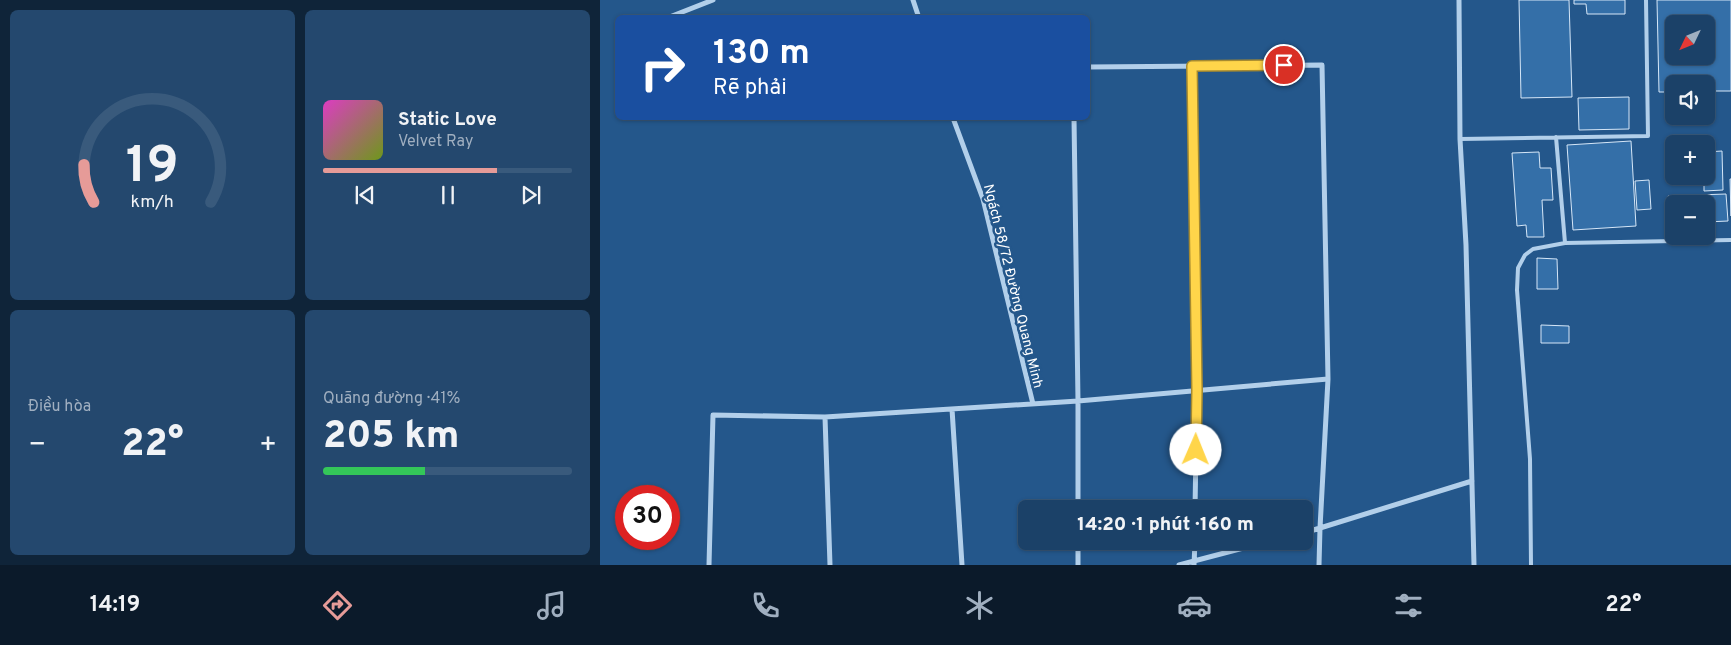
<!DOCTYPE html>
<html lang="vi">
<head>
<meta charset="utf-8">
<style>
	body { margin:0; font-family:Overpass,sans-serif; background:#24486e; color:#f1f3f6; height:100vh; display:flex; flex-direction:column; font-size:19px; white-space:nowrap }
	* { box-sizing:border-box; margin:0 }
	p { font-size:16px; color:#a0afc0 }
	.icon { flex:none; width:28px; height:28px; fill:none; stroke:currentColor; stroke-width:2; stroke-linecap:round; stroke-linejoin:round }
	.map { position:relative; flex:1; overflow:hidden }
	.details { display:flex; flex-direction:column; gap:10px; padding:10px; background:#0f2439; width:600px }
	.details>* { flex:none }
	.hud { position:absolute; left:15px; top:15px; width:475px; height:105px; border-radius:8px; box-shadow:0 1px 4px #0004,0 0 0 1px #395a7c; background:#1a4fa0; color:#fff; overflow:hidden }
	.needle { width:32px; rotate:227deg }
	.buttons { position:absolute; left:1065px; top:15px; display:grid; gap:10px }
	.buttons a { display:grid; place-items:center; width:50px; height:50px; border-radius:8px; background:#1b4168; box-shadow:0 1px 4px #0004,0 0 0 1px #395a7c; font-size:25px }
	.speed { position:absolute; left:15px; top:485px; display:flex; gap:10px; font-size:25px; font-weight:700; text-align:center }
	.speed>* { display:grid; place-content:center; width:65px; height:65px; border-radius:50%; background:#1b4168; box-shadow:0 1px 4px #0004,0 0 0 1px #395a7c; line-height:1 }
	.speed .limit { border:8px solid #d22; background:#fff; color:#111 }
	.pin { position:absolute; display:grid; place-items:center; width:42px; height:42px; color:#fff; margin:-21px; border:2px solid #fff; border-radius:50%; box-shadow:0 1px 5px #0007 }
	.me { position:absolute; width:55px; margin:-28px; rotate:1deg; stroke-linejoin:round; filter:drop-shadow(0 0 4px #0008) }
	.turn { display:flex; align-items:center; gap:18px; height:105px; padding:0 15px; font-size:22px }
	.turn .icon { width:65px; height:65px; stroke-width:2.5 }
	.turn b { display:block; font-size:35px; line-height:42px }
	.big { font-size:38px; font-weight:800; line-height:1.1 }
	.details .card { flex:1; display:flex; flex-direction:column; justify-content:center; gap:8px; min-width:0; padding:0 18px; border-radius:8px; background:#24486e }
	.details .dial { align-items:center; gap:0 }
	.dial svg { height:130px; overflow:visible; fill:none; stroke:#395a7c; stroke-width:7; stroke-linecap:round; text-anchor:middle }
	.dial text { fill:#f1f3f6; stroke:none }
	.song { display:flex; align-items:center; gap:15px }
	.cover { width:60px; height:60px; border-radius:8px; background:linear-gradient(135deg,hsl(310 70% 55%),hsl(80 70% 35%)) }
	.played { height:5px; border-radius:2px; background:linear-gradient(90deg,#e69b98 70%,#395a7c 70%) }
	.keys { display:flex; justify-content:space-around; direction:ltr }
	.heat { display:flex; justify-content:space-between; align-items:center; font-size:28px; direction:ltr }
	.charge { height:8px; border-radius:4px; background:linear-gradient(90deg,#34c759 41%,#395a7c 0) }
	.details .tiles { flex:1; display:grid; gap:10px; grid-template-columns:repeat(2,1fr) }
	.trip { position:absolute; left:418px; top:500px; width:295px; height:50px; border-radius:8px; background:#1b4168; box-shadow:0 1px 4px #0004,0 0 0 1px #395a7c; font-weight:800; line-height:50px; text-align:center }
	.tab-bar { display:flex; height:80px; justify-content:space-around; align-items:center; background:#0b1a2a; color:#a0afc0 }
	.tab-bar .icon { width:35px; height:35px }
	.tab-bar .on { color:#e69b98 }
	.tab-bar b { font-size:22px; color:#f1f3f6 }
	main { display:flex; flex:1; min-height:0 }
	.map>svg:first-child { display:block }
	.building { fill:#346fa8; stroke:#d6e7f8; fill-rule:evenodd }
	.lines { fill:none; stroke-linecap:round; stroke-linejoin:round }
	.service { stroke:#b2cfea; stroke-width:4 }
	.minor { stroke:#b2cfea; stroke-width:5 }
	.route-casing { stroke:#a68a30; stroke-width:12 }
	.route { stroke:#ffd54a; stroke-width:9 }
	.labels { text-anchor:middle; stroke-width:5; stroke-linejoin:round; paint-order:stroke }
	.street-label { font-size:14px; fill:#fff; stroke:#24578b }
</style>
</head>
<body>
<main>
<section class="details">
<div class="tiles">
<div class="card dial"><svg viewBox="0 0 100 80">
<path d="M14 69A42 42 0 1 1 86 69"/>
<path d="M14 69A42 42 0 0 1 8 46" stroke="#e69b98"/>
<text x="50" y="56" font-size="32" font-weight="700">19</text>
<text x="50" y="72" font-size="11">km/h</text>
</svg></div>
<div class="card">
<div class="song"><i class="cover"></i><div><b>Static Love</b><p>Velvet Ray</p></div></div>
<div class="played"></div>
<div class="keys"><svg class="icon" aria-label="previous" viewBox="0 0 24 24"><path d="M18 5L8 12l10 7zM5 5v14"/></svg><svg class="icon" aria-label="pause" viewBox="0 0 24 24"><path d="M8 5v14M16 5v14"/></svg><svg class="icon" aria-label="next" viewBox="0 0 24 24"><path d="M6 5l10 7-10 7zM19 5v14"/></svg></div>
</div>
<div class="card"><p>Điều hòa</p>
<div class="heat"><a>−</a><b class="big">22°</b><a>+</a></div>
</div>
<div class="card"><p>Quãng đường · 41%</p><b class="big">205 km</b><div class="charge"></div></div>
</div>
</section>
<div class="map">
<svg width="1131" height="565" viewBox="0 0 1131 565">
	<rect width="100%" height="100%" fill="#24578b"/>
	<path class="building" d="M919,0H969L972,97L921,98Z
		M974,0H1025V14H987L986,4H974Z
		M1057,0H1131V91H1106V84H1074V92H1059ZM1074,24H1106V56H1074Z
		M1029,97V129L979,130L978,98Z
		M1031,141L1036,226L973,230L967,145Z
		M1122,151L1123,190L1104,191V176H1106V152Z
		M939,152L940,168H951L953,200H942L944,237H927L926,225L917,226L912,153Z
		M1130,179H1131V216Z
		M1049,180L1051,209L1037,210L1035,181Z
		M1126,194L1128,221L1106,222V204H1074V223H1070L1068,196Z
		M937,258L957,259L958,289H937Z
		M941,325L969,326V343H941Z"/>
	<g class="lines">
		<path class="service" d="M956,137L965,243
			M860,139L1048,136L1046,0
			M931,565L930,459L917,290L918,268L925,255L933,249L965,243L1131,240"/>
		<path class="minor" d="M313,0L319,18
			M859,0L860,139L866,245L874,565
			M67,18L113,0
			M592,66L597,390L595,509
			M488,67L722,65L728,379L720,528L704,533
			M353,118L383,199L433,404
			M474,118L478,401V509
			M352,409L362,565
			M225,417L230,565
			M109,565L113,415L225,417L478,401L728,379
			M478,565V541
			M579,565L670,541
			M594,565L595,541
			M719,565L720,528L872,481"/>
	</g>
	<g class="lines">
		<g class="route-casing">
			<path id="route" d="M596,450L597,390L592,66L684,65"/>
		</g>
		<use href="#route" class="route"/>
	</g>
	<g class="labels">
		<g class="street-label">
			<text transform="translate(414 286) rotate(76)" y="5">Ngách 58/72 Đường Quang Minh</text>
		</g>
	</g>
</svg>
<div class="buttons">
<a><svg class="needle" viewBox="-14 -14 28 28"><path d="M0-13l5 13h-10z" fill="#e53935"/><path d="M0 13l5-13h-10z" fill="#a0afc0"/></svg></a>
<a><svg class="icon" aria-label="sound" viewBox="0 0 24 24"><path d="M4 9h4l5-4v14l-5-4H4zM17 9q2 3 0 6"/></svg></a>
<a>+</a>
<a>−</a>
</div>
<div class="speed"><div class="limit">30</div></div>
<div class="pin" style="left:684px;top:65px;background:#d93025"><svg class="icon" aria-label="arrive" viewBox="0 0 24 24"><path d="M6 21V4h12l-3 4 3 4H6"/></svg></div>
<svg class="me" style="left:596px;top:450px" viewBox="-20 -20 40 40"><circle r="19" fill="#fff"/><path d="M0-13L10 11 0 6-10 11z" fill="#ffd54a"/></svg>
<div class="trip">14:20 · 1 phút · 160 m</div>
<div class="hud">
<div class="turn"><svg class="icon" aria-label="right" viewBox="0 0 24 24"><path d="M7 20v-9h11M14 6l5 5-5 5"/></svg><div><b>130 m</b>Rẽ phải</div></div>
</div>
</div>
</main>
<nav class="tab-bar">
<b>14:19</b>
<svg class="icon on" aria-label="directions" viewBox="0 0 24 24"><path d="M12 3l9 9-9 9-9-9zM9 14v-3h6M13 9l2 2-2 2"/></svg>
<svg class="icon" aria-label="music" viewBox="0 0 24 24"><path d="M9 18V5l10-2v13"/><circle cx="6" cy="18" r="3"/><circle cx="16" cy="16" r="3"/></svg>
<svg class="icon" aria-label="phone" viewBox="0 0 24 24"><path d="M5 4h4l2 5-3 2q2 4 5 5l2-3 5 2v4C11 20 4 13 5 4z"/></svg>
<svg class="icon" aria-label="climate" viewBox="0 0 24 24"><path d="M12 3v18M4 7l16 10M4 17L20 7"/></svg>
<svg class="icon" aria-label="car" viewBox="0 0 24 24"><path d="M5 17H2v-5l4-1 3-4h7l3 4 3 1v5h-3M9 17h6M6 11h13"/><circle cx="7" cy="17" r="2"/><circle cx="17" cy="17" r="2"/></svg>
<svg class="icon" aria-label="filters" viewBox="0 0 24 24"><path d="M4 7h16M4 17h16"/><circle cx="9" cy="7" r="2"/><circle cx="15" cy="17" r="2"/></svg>
<b>22°</b>
</nav>
</body>
</html>
